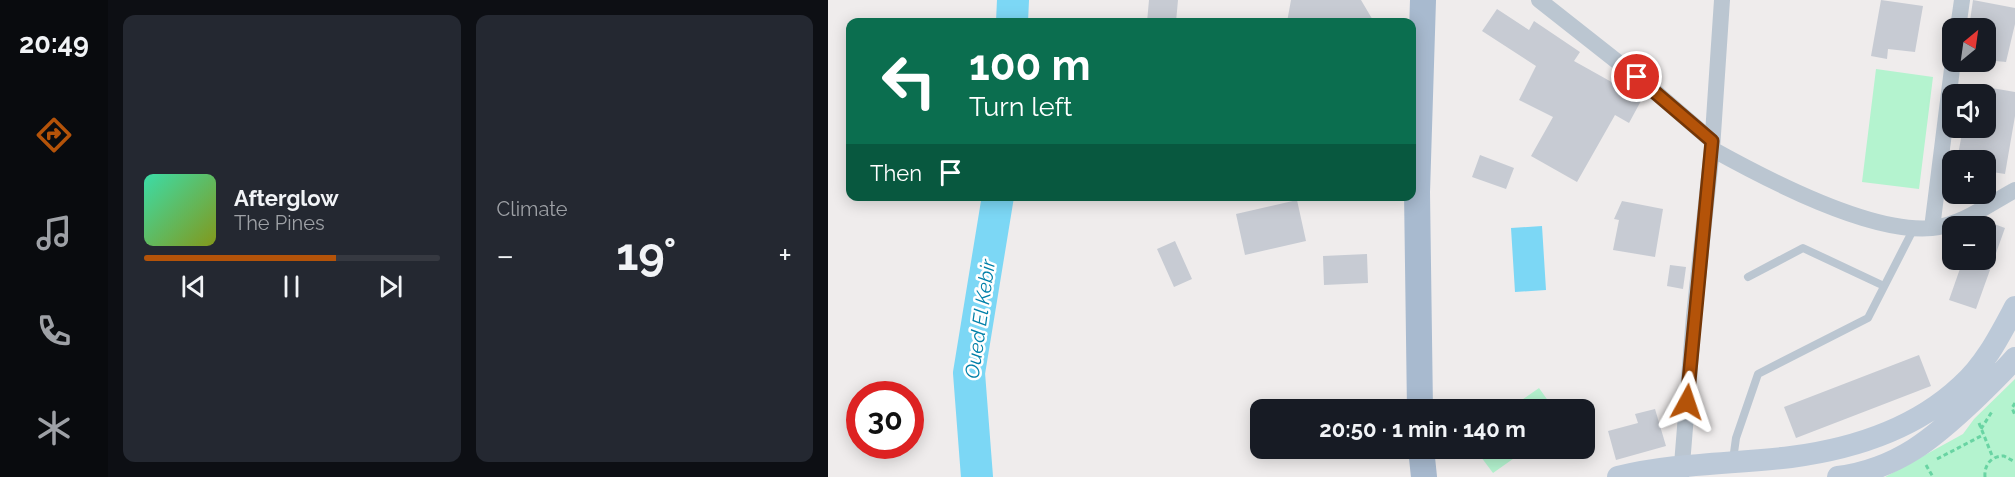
<!DOCTYPE html>
<html lang="en">
<head>
<meta charset="utf-8">
<style>
	body { margin:0; font-family:Raleway,sans-serif; background:#242831; color:#f1f3f6; height:100vh; display:flex; flex-direction:column; font-size:22px; white-space:nowrap }
	* { box-sizing:border-box; margin:0 }
	p { font-size:20px; color:#9ea1a6 }
	.icon { flex:none; width:33px; height:33px; fill:none; stroke:currentColor; stroke-width:2; stroke-linecap:round; stroke-linejoin:round }
	.map { position:relative; flex:1; overflow:hidden }
	.drawer { display:flex; flex-direction:column; gap:15px; padding:15px; background:#0d0f14; width:720px }
	.drawer>* { flex:none }
	.hud { position:absolute; left:18px; top:18px; width:570px; height:183px; border-radius:12px; box-shadow:0 3px 15px #0003; background:#0b6e4f; color:#fff; overflow:hidden }
	.needle { width:39px; rotate:29deg }
	.fabs { position:absolute; left:1114px; top:18px; display:grid; gap:12px }
	.fabs a { display:grid; place-items:center; width:54px; height:54px; border-radius:12px; background:#171b24; box-shadow:0 3px 15px #0003; font-size:30px }
	.speed { position:absolute; left:18px; top:381px; display:flex; gap:12px; font-size:30px; font-weight:700; text-align:center }
	.speed>* { display:grid; place-content:center; width:78px; height:78px; border-radius:50%; background:#171b24; box-shadow:0 3px 15px #0003; line-height:1 }
	.speed .limit { border:9px solid #d22; background:#fff; color:#111 }
	.pin { position:absolute; display:grid; place-items:center; width:51px; height:51px; color:#fff; margin:-26px; border:3px solid #fff; border-radius:50%; box-shadow:0 2px 6px #0007 }
	.me { position:absolute; width:66px; margin:-33px; rotate:5deg; stroke-linejoin:round; filter:drop-shadow(0 0 4px #0008) }
	.turn { display:flex; align-items:center; gap:21px; height:126px; padding:0 24px; font-size:27px }
	.turn .icon { width:78px; height:78px; stroke-width:2.5 }
	.turn b { display:block; font-size:42px; line-height:51px }
	.then { display:flex; align-items:center; height:57px; padding:0 24px; background:#0003; gap:12px; font-size:22px }
	.big { font-size:45px; font-weight:700; line-height:1.1 }
	.drawer .card { flex:1; display:flex; flex-direction:column; justify-content:center; gap:9px; min-width:0; padding:0 21px; border-radius:12px; background:#242831 }
	.song { display:flex; align-items:center; gap:18px }
	.cover { width:72px; height:72px; border-radius:9px; background:linear-gradient(135deg,hsl(160 70% 55%),hsl(70 70% 35%)) }
	.played { height:6px; border-radius:3px; background:linear-gradient(90deg,#b45309 65%,#363941 65%) }
	.keys { display:flex; justify-content:space-around; direction:ltr }
	.heat { display:flex; justify-content:space-between; align-items:center; font-size:33px; direction:ltr }
	.drawer .tiles { flex:1; display:grid; gap:15px; grid-template-columns:repeat(2,1fr) }
	.trip { position:absolute; left:422px; top:399px; width:345px; height:60px; border-radius:12px; background:#171b24; box-shadow:0 3px 15px #0003; font-weight:700; line-height:60px; text-align:center }
	main { display:flex; flex:1; min-height:0 }
	.tabs { display:flex; flex-direction:column; width:108px; justify-content:space-around; align-items:center; background:#090b0e; color:#9ea1a6 }
	.tabs .icon { width:42px; height:42px }
	.tabs .on { color:#b45309 }
	.tabs b { font-size:27px; color:#f1f3f6 }
	.map>svg:first-child { display:block }
	.green { fill:#b4f3cf }
	.water { fill:#7cd7f5 }
	.lines { fill:none; stroke-linecap:round; stroke-linejoin:round }
	.river { stroke:#7cd7f5; stroke-width:32 }
	.building { fill:#c7cbd3 }
	.path { stroke:#69d4a3; stroke-width:3; stroke-dasharray:4.5 3; stroke-linecap:butt }
	.service { stroke:#bbc6d1; stroke-width:8 }
	.minor { stroke:#bbc6d1; stroke-width:16 }
	.secondary { stroke:#bcc9d8; stroke-width:22 }
	.primary { stroke:#a8bacf; stroke-width:26 }
	.route-casing { stroke:#753606; stroke-width:15 }
	.route { stroke:#b45309; stroke-width:10 }
	.labels { text-anchor:middle; stroke-width:5; stroke-linejoin:round; paint-order:stroke }
	.water-label { font-size:20px; font-style:italic; fill:#0180a9; stroke:#fff }
</style>
</head>
<body>
<main>
<nav class="tabs">
<b>20:49</b>
<svg class="icon on" aria-label="directions" viewBox="0 0 24 24"><path d="M12 3l9 9-9 9-9-9zM9 14v-3h6M13 9l2 2-2 2"/></svg>
<svg class="icon" aria-label="music" viewBox="0 0 24 24"><path d="M9 18V5l10-2v13"/><circle cx="6" cy="18" r="3"/><circle cx="16" cy="16" r="3"/></svg>
<svg class="icon" aria-label="phone" viewBox="0 0 24 24"><path d="M5 4h4l2 5-3 2q2 4 5 5l2-3 5 2v4C11 20 4 13 5 4z"/></svg>
<svg class="icon" aria-label="climate" viewBox="0 0 24 24"><path d="M12 3v18M4 7l16 10M4 17L20 7"/></svg>
</nav>
<section class="drawer">
<div class="tiles">
<div class="card">
<div class="song"><i class="cover"></i><div><b>Afterglow</b><p>The Pines</p></div></div>
<div class="played"></div>
<div class="keys"><svg class="icon" aria-label="previous" viewBox="0 0 24 24"><path d="M18 5L8 12l10 7zM5 5v14"/></svg><svg class="icon" aria-label="pause" viewBox="0 0 24 24"><path d="M8 5v14M16 5v14"/></svg><svg class="icon" aria-label="next" viewBox="0 0 24 24"><path d="M6 5l10 7-10 7zM19 5v14"/></svg></div>
</div>
<div class="card"><p>Climate</p>
<div class="heat"><a>−</a><b class="big">19°</b><a>+</a></div>
</div>
</div>
</section>
<div class="map">
<svg width="1187" height="477" viewBox="0 0 1187 477">
	<rect width="100%" height="100%" fill="#efecec"/>
	<path class="green" d="M1048,69L1105,77L1091,189L1034,182Z
		M1187,379V477H1057L1135,434L1146,419Z
		M711,388L726,409H681Z
		M647,449H699L665,473Z"/>
	<path class="water" d="M714,226L718,290L687,292L683,228Z"/>
	<g class="lines">
		<path class="river" d="M184,22L185,0
			M149,477L141,373L170,196"/>
	</g>
	<path class="building" d="M321,0H350L348,22H319Z
		M463,0H533L546,22H459Z
		M1053,0L1095,6L1087,52L1060,49L1059,59L1043,56Z
		M1145,0L1187,8V24L1178,62L1158,60V28H1141Z
		M669,9L701,30L706,21L752,52L746,61L814,99L801,123L787,115L749,182L703,156L725,117L691,100L708,66L654,31Z
		M1158,87L1187,92V116L1177,174L1158,171V160H1129L1135,128H1158Z
		M652,155L686,168L678,189L644,177Z
		M469,200L478,241L417,255L408,214Z
		M794,201L835,209L827,257L785,250L791,220L786,219Z
		M1158,221L1177,228L1148,309L1121,300L1135,260H1158Z
		M347,241L364,279L346,287L329,249Z
		M539,254L540,283L496,285L495,256Z
		M842,265L858,267L855,289L839,286Z
		M1091,355L1103,386L968,438L956,407Z
		M827,409L838,446L788,460L780,431L810,423L807,414Z"/>
	<g class="lines">
		<path class="path" d="M1187,403L1184,408L1187,415
			M1151,423L1165,458
			M1153,429L1165,410
			M1109,459L1155,435
			M1098,465L1105,477
			M1157,477C1156,465 1163,456 1176,456L1187,462"/>
		<path class="service" d="M920,277L975,248L1056,286
			M905,460L908,438L930,374L1040,318L1086,228"/>
		<path class="minor" d="M711,0L824,89L884,141
			M1130,28L1134,0
			M884,149C938,179 1042,234 1104,228C1134,225 1161,204 1187,190
			M1104,228L1125,61
			M853,477L866,316L884,149L894,0"/>
		<path class="secondary" d="M790,477C847,463 905,464 963,457C1024,449 1087,429 1133,386C1157,365 1172,335 1187,307
			M1010,477C1070,469 1106,438 1148,398C1161,385 1175,372 1187,358"/>
		<path class="primary" d="M592,410L589,192L595,0
			M593,448L596,477"/>
	</g>
	<g class="lines">
		<g class="route-casing">
			<path id="route" d="M809,77L884,141L859,402"/>
		</g>
		<use href="#route" class="route"/>
	</g>
	<g class="labels">
		<g class="water-label">
			<text transform="translate(152 319) rotate(-82)" y="7">Oued El Kebir</text>
		</g>
	</g>
</svg>
<div class="fabs">
<a><svg class="needle" viewBox="-14 -14 28 28"><path d="M0-13l5 13h-10z" fill="#e53935"/><path d="M0 13l5-13h-10z" fill="#9ea1a6"/></svg></a>
<a><svg class="icon" aria-label="sound" viewBox="0 0 24 24"><path d="M4 9h4l5-4v14l-5-4H4zM17 9q2 3 0 6"/></svg></a>
<a>+</a>
<a>−</a>
</div>
<div class="speed"><div class="limit">30</div></div>
<div class="pin" style="left:809px;top:77px;background:#d93025"><svg class="icon" aria-label="arrive" viewBox="0 0 24 24"><path d="M6 21V4h12l-3 4 3 4H6"/></svg></div>
<svg class="me" style="left:859px;top:402px" viewBox="-20 -20 40 40"><path d="M0-17L14 15 0 8-14 15z" fill="#b45309" stroke="#fff" stroke-width="4"/></svg>
<div class="trip">20:50 · 1 min · 140 m</div>
<div class="hud">
<div class="turn"><svg class="icon" aria-label="left" viewBox="0 0 24 24"><path d="M17 20v-9H6M10 6l-5 5 5 5"/></svg><div><b>100 m</b>Turn left</div></div>
<div class="then">Then<svg class="icon" aria-label="arrive" viewBox="0 0 24 24"><path d="M6 21V4h12l-3 4 3 4H6"/></svg></div>
</div>
</div>
</main>
</body>
</html>
